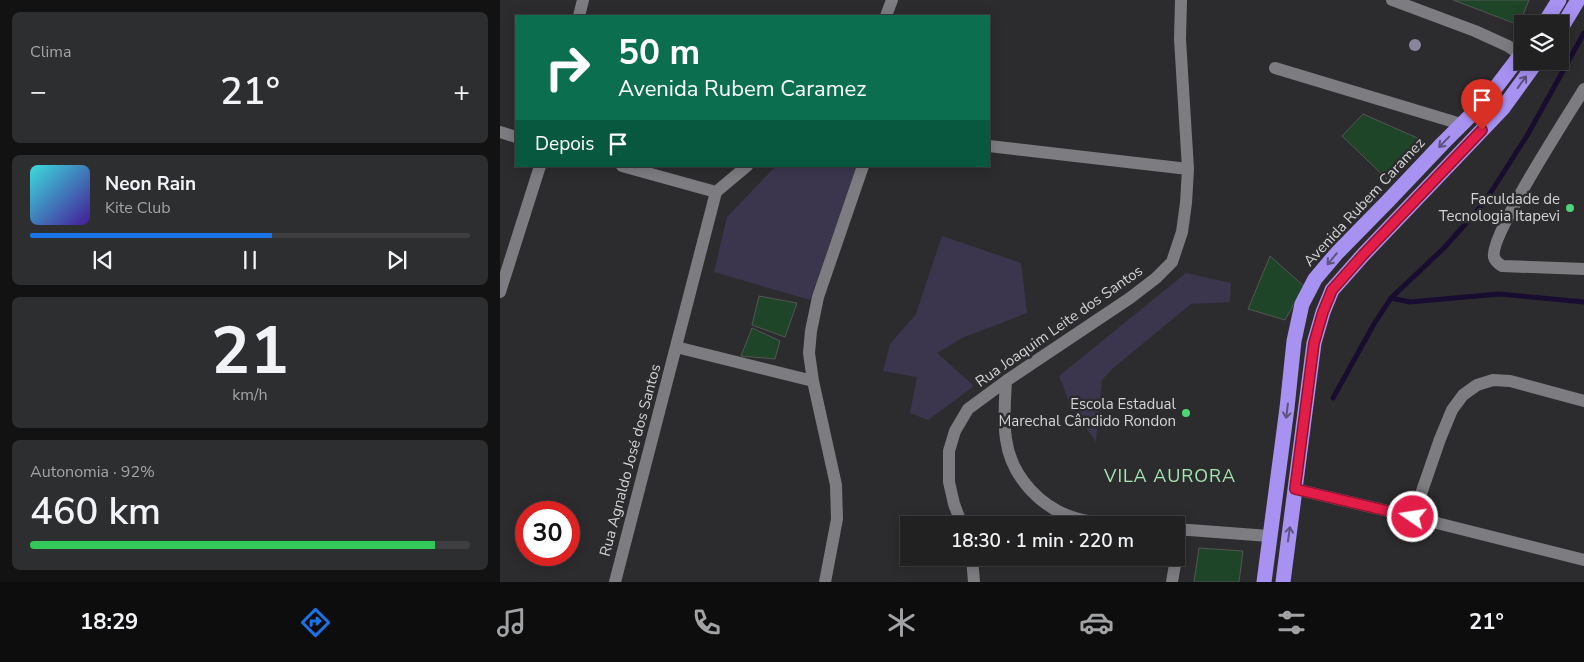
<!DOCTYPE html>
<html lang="pt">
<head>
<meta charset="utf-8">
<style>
	body { margin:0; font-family:"Nunito Sans",sans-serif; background:#2d2e2f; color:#f1f3f6; height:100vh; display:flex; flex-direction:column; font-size:19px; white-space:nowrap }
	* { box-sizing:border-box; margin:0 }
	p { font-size:16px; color:#a2a3a5 }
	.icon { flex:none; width:28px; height:28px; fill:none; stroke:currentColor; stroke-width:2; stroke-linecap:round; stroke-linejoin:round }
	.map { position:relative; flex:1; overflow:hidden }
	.details { display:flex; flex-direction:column; gap:12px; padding:12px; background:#121213; width:500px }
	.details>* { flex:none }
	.guide { position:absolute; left:15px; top:15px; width:475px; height:152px; border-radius:0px; box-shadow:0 2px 12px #0003,0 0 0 1px #3e3e40; background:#0b6e4f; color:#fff; overflow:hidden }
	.tools { position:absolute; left:1014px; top:15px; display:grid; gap:10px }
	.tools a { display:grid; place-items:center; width:55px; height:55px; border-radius:0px; background:#212122; box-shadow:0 2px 12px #0003,0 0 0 1px #3e3e40; font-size:25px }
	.speed { position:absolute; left:15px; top:501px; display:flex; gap:10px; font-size:25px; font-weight:700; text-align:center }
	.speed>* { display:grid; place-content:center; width:65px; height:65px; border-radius:50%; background:#212122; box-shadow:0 2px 12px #0003,0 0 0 1px #3e3e40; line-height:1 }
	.speed .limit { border:8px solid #d22; background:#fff; color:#111 }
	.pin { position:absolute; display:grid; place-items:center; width:42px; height:42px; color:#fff; margin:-51px -21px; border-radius:50% 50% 50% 0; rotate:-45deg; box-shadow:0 0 5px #0007 }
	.pin .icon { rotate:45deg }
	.me { position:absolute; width:55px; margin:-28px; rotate:283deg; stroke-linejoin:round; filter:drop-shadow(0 0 4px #0008) }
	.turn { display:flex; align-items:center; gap:18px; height:105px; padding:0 20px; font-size:22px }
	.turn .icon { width:65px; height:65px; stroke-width:2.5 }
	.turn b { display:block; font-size:35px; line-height:42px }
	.then { display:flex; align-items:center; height:48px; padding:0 20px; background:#0003; gap:10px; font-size:19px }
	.big { font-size:38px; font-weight:600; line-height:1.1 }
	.details .widget { flex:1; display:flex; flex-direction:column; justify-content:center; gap:8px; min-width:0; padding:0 18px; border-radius:8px; background:#2d2e2f }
	.details .dial { align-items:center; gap:0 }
	.dial b { font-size:65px; line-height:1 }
	.song { display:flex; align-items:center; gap:15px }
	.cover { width:60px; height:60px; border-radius:8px; background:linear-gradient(135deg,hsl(180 70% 55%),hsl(260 70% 35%)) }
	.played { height:5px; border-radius:2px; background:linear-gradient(90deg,#1a73e8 55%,#3e3e40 55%) }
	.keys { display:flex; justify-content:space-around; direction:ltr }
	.heat { display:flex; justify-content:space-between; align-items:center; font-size:28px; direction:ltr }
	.charge { height:8px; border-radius:4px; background:linear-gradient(90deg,#34c759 92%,#3e3e40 0) }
	.trip { position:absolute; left:400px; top:516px; width:285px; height:50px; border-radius:0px; background:#212122; box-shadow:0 2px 12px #0003,0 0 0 1px #3e3e40; font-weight:600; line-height:50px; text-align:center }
	.dock { display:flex; height:80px; justify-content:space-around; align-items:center; background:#0d0d0e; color:#a2a3a5 }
	.dock .icon { width:35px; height:35px }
	.dock .selected { color:#1a73e8 }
	.dock b { font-size:22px; color:#f1f3f6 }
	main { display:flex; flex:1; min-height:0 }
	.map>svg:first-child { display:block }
	.green { fill:#3b364e }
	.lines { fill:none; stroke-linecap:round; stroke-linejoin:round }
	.stream { stroke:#180d30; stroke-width:5 }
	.building { fill:#1f4528; stroke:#535654 }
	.minor { stroke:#7d7c80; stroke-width:12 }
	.highway { stroke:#a791f1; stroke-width:15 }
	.tree { fill:#8a859e }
	.oneway { stroke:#5d547c }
	.route-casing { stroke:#92132f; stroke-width:12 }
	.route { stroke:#e11d48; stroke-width:9 }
	.poi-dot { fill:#4ed675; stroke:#2c2c2e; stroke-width:2 }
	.labels { text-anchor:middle; stroke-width:5; stroke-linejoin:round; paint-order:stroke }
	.poi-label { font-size:15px; fill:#d4d4d6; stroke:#2c2c2e; text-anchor:end }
	.street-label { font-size:15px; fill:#d4d4d6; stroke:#2c2c2e }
	.quarter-label { font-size:18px; letter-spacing:1px; fill:#a5e7b1; stroke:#2c2c2e }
</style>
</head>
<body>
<main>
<section class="details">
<div class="widget"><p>Clima</p>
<div class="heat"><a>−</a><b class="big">21°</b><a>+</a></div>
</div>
<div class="widget">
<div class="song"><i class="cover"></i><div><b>Neon Rain</b><p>Kite Club</p></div></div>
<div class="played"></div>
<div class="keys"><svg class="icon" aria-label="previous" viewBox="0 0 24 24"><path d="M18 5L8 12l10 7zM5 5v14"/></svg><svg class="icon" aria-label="pause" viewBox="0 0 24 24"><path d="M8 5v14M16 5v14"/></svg><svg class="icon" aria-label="next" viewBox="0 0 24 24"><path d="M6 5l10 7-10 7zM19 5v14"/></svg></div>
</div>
<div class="widget dial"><b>21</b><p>km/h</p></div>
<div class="widget"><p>Autonomia · 92%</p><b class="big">460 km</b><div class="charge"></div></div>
</section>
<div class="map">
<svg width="1084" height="582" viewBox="0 0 1084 582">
	<rect width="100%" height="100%" fill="#2c2c2e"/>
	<path class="green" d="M276,166H357L310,300L214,272L227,217Z
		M442,236L521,263L527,313L462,338L437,353L474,386L428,420L410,413L417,377L383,371L390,344L416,314Z
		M686,273L731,283L730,302L691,304L612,369L602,380L596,442L571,407L559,376Z"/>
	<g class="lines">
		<path class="stream" d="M891,298L910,302L999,294L1084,302
			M833,398L874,324L891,298L944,248L984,203L1028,134L1084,33"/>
	</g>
	<path class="building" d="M953,0H1029L1019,25Z
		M863,114L922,140L889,181L842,136Z
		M770,256L806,288L794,304L785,320L748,309Z
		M259,296L297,303L285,337L252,325Z
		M252,328L280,341L275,359L241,356Z
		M699,548L743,551L739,582H694Z"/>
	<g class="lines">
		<path class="minor" d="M892,0L975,31L1008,46L1021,55
			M79,16L83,0
			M386,16L392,0
			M775,68L961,124
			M1084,89C1069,114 989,236 994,257C995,261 999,264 1002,266L1084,269
			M0,132L16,137
			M489,146L688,169
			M122,166L216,192
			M216,192L247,166
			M0,292L40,166
			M176,347L313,381
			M506,381C505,400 503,419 506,439C511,477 542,510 579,519C595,523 613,524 629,525
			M795,489L913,517L1084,560
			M913,517L940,439L952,410L963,395L977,385L993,380L1010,381L1084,401
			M462,525L454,504L449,482V451L455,431L468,409L506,381L630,298L656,278L672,262L682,232L686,203L688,169L680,39L681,0
			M676,529L769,536
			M472,558L474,582
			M115,582L216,192
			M325,582L337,519L336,485L313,381L309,353L311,331L318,297L363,166
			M672,582L681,529"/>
		<path class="highway" d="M1044,24L1059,0
			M1060,30L1078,0
			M764,582L787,408L794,341L802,304L815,279L837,253L888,201L942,144L987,99L1022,53
			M783,582L814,343L823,312L832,290L863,255L1003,108L1037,61"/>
	</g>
	<circle class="tree" cx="915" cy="45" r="6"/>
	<defs><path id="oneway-shaft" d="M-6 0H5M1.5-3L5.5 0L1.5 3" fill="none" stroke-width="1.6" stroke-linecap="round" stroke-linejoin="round" transform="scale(1.25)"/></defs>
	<g class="oneway">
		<use href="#oneway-shaft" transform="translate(1022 82) rotate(-54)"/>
		<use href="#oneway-shaft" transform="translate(944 142) rotate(134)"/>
		<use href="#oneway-shaft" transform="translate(832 259) rotate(130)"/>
		<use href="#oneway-shaft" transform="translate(787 411) rotate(97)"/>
		<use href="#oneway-shaft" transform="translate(789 534) rotate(-82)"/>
	</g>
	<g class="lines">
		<g class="route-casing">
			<path id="route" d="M913,517L795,489L814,343L823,312L832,290L863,255L982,130"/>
		</g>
		<use href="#route" class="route"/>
	</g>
	<g class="poi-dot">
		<circle cx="1070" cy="208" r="5"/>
		<circle cx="686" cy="413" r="5"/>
	</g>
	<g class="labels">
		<g class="poi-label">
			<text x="1060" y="204">Faculdade de<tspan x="1060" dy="17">Tecnologia Itapevi</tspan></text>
			<text x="676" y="409">Escola Estadual<tspan x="676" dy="17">Marechal Cândido Rondon</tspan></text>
		</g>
		<g class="street-label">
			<text transform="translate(864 202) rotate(-47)" y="5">Avenida Rubem Caramez</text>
			<text transform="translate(559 326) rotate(-35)" y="5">Rua Joaquim Leite dos Santos</text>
			<text transform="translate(130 460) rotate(-75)" y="5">Rua Agnaldo José dos Santos</text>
		</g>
		<g class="quarter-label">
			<text x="670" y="482">VILA AURORA</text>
		</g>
	</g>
</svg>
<div class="tools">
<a><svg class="icon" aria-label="layers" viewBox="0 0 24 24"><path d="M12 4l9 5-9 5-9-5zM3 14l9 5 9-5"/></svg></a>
</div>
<div class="speed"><div class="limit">30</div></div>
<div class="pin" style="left:982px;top:130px;background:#d93025"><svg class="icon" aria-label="arrive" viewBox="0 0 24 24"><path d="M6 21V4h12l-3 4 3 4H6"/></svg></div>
<svg class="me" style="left:913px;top:517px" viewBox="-20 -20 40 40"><circle r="17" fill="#e11d48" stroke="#fff" stroke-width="3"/><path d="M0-11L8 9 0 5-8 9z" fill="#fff"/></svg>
<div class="trip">18:30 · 1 min · 220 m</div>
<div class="guide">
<div class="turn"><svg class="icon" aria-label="right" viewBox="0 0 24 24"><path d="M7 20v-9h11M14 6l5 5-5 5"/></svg><div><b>50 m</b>Avenida Rubem Caramez</div></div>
<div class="then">Depois<svg class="icon" aria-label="arrive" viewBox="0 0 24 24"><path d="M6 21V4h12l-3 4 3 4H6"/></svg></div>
</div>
</div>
</main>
<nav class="dock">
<b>18:29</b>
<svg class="icon selected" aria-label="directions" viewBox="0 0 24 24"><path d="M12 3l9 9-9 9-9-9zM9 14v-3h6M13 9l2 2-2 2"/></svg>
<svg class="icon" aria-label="music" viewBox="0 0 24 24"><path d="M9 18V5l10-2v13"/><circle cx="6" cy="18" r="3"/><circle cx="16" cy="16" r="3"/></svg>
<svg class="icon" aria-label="phone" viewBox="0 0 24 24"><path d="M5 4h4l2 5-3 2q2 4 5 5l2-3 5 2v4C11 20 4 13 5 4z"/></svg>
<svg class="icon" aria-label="climate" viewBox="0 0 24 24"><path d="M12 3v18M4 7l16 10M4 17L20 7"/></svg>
<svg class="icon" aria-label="car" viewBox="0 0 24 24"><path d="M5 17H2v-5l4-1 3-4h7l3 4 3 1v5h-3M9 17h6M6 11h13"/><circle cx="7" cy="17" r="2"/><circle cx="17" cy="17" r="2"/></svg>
<svg class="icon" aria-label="filters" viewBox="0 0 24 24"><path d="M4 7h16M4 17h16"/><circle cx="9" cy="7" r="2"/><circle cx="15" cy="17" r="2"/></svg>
<b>21°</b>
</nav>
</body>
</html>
